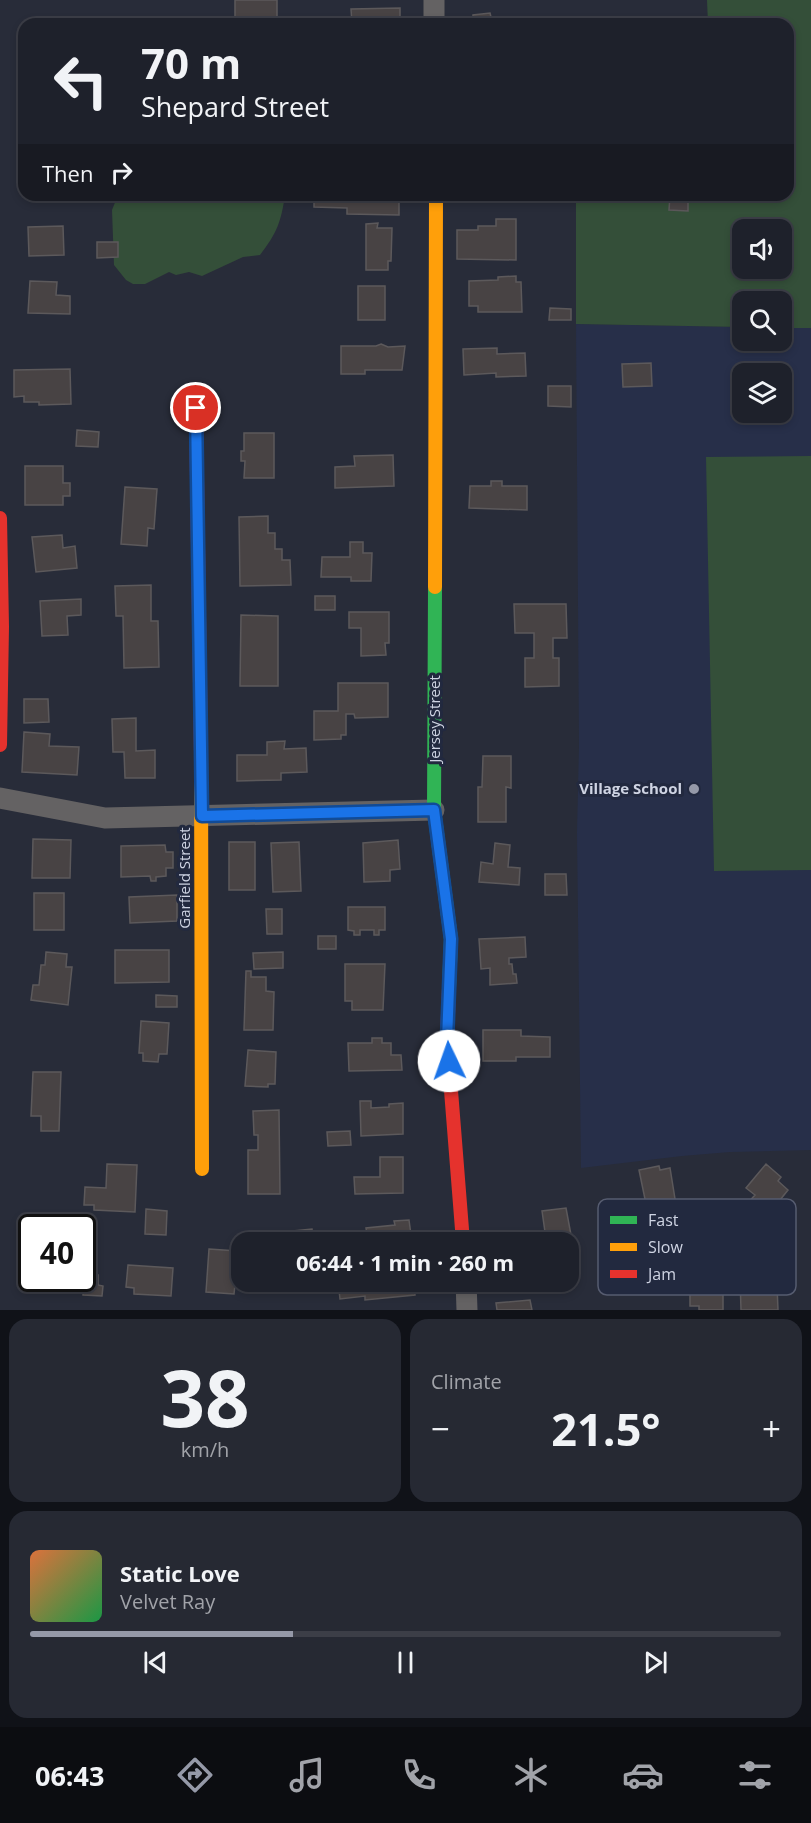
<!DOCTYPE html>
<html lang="en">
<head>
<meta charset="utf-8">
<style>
	body { margin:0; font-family:"Open Sans",sans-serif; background:#262933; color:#f1f3f6; height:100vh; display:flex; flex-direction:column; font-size:22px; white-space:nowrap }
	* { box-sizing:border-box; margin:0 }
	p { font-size:20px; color:#a1a3a9 }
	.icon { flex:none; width:33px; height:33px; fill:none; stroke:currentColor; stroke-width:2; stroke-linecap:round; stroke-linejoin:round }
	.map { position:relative; height:1310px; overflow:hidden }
	.sheet { display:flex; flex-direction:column; gap:9px; padding:9px; background:#101218; flex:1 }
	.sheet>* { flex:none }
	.top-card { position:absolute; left:18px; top:18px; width:776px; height:183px; border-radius:18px; box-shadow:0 3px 9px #0003,0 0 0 2px #3c3e47; background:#1e212b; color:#f1f3f6; overflow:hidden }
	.fabs { position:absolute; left:732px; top:219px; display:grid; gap:12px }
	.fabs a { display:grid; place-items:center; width:60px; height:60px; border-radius:12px; background:#1e212b; box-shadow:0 3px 9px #0003,0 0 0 2px #3c3e47; font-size:30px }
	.speed { position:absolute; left:18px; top:1214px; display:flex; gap:12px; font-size:30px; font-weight:700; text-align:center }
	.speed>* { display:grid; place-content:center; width:78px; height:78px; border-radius:50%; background:#1e212b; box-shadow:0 3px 9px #0003,0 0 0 2px #3c3e47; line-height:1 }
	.speed .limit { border:3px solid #111; border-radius:9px; background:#fff; color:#111 }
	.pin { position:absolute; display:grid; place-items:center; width:51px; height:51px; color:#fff; margin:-26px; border:3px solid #fff; border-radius:50%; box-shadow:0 2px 6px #0007 }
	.me { position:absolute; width:66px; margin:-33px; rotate:357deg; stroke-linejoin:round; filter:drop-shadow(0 0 4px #0008) }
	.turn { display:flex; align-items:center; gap:21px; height:126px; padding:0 24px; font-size:27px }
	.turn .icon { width:78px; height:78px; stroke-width:2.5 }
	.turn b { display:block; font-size:42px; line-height:51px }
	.then { display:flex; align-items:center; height:57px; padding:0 24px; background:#0003; gap:12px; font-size:22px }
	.big { font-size:45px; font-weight:700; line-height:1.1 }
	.sheet .tile { flex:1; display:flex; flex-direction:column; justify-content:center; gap:9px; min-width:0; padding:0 21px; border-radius:18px; background:#262933 }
	.sheet .dial { align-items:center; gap:0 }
	.dial b { font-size:78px; line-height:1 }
	.song { display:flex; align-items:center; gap:18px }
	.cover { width:72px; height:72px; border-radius:9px; background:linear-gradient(135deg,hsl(20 70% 55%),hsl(140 70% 35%)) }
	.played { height:6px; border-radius:3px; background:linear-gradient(90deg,#9599a8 35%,#3c3e47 35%) }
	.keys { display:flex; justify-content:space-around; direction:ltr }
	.heat { display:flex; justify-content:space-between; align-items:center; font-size:33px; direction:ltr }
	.sheet .tiles { flex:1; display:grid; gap:9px; grid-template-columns:1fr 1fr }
	.tile:last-child { grid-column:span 2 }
	.trip { position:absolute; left:231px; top:1232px; width:348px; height:60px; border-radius:18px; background:#1e212b; box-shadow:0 3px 9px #0003,0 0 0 2px #3c3e47; font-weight:700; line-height:60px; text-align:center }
	.menu { display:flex; height:96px; justify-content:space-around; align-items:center; background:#0c0d11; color:#a1a3a9 }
	.menu .icon { width:42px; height:42px }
	.menu .selected { color:#9599a8 }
	.menu b { font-size:27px; color:#f1f3f6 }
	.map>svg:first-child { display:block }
	.built { fill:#272f49; fill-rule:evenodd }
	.green { fill:#344f39; fill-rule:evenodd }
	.building { fill:#484344; stroke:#5c595b; stroke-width:1.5 }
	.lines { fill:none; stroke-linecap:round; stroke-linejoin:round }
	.street { stroke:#646263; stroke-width:21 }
	.fast { stroke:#30b455; stroke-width:14 }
	.slow { stroke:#ff9f0a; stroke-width:14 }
	.jam { stroke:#e5322d; stroke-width:14 }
	.route-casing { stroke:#114b97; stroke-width:15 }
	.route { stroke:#1a73e8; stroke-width:10 }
	.poi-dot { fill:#9599a8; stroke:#22293f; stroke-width:2 }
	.labels { text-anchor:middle; stroke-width:6; stroke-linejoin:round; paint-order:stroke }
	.street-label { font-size:15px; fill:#cfd4e3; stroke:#22293f }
	.poi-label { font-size:15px; font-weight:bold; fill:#cfd4e3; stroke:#22293f; text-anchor:end }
	.key { fill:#22293f; stroke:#565c70; stroke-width:1.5 }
	.key-label { font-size:16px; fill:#cfd4e3 }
</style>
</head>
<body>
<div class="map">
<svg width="811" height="1310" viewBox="0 0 811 1310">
	<rect width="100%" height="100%" fill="#282c39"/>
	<path class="built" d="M576,324L742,327V340H782V328H811V1150L730,1152L682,1156L581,1168L577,833L579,746ZM742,374H782V412H742Z"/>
	<path class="green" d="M707,0H811V328H782V302H742V327L576,324V195H788V24H708ZM742,230H782V268H742Z
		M118,195H285C281,222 277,233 260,255L243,257L202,276L189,272L176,275L169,272L145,284H133L126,280L114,265L112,210Z
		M811,456V870L714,871L706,457Z"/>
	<path class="building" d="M235,0H277V19L235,20Z
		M400,8V24H352L351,9Z
		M490,13L491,17L501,18L500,24H473V15Z
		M314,195H399V215L347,214V208L314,207Z
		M458,195H517V198H458Z
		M670,195L688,196V211L669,210Z
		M496,219H516V260L457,259V230H478V226H496Z
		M378,223L377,228H392L391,261H388V270H366V224Z
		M63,226L64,255L29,256L28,227Z
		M97,242H118V257L97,258Z
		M516,276V282H521L522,312H478V306H469V281L498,280V277Z
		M30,281L57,282L56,295L70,296V314L28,313Z
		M358,286H385V320H358Z
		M550,308L571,309V320H549Z
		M381,344L388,347L405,346L402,370H365V374H341V346H376Z
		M497,348V354L525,353L526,376L496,377V373L464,375L463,349Z
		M651,363L652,386L623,387L622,364Z
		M70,369L71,404L39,405V402H24V396L14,397V370Z
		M548,386H571V407L548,406Z
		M77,430L99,432L98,447L76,446Z
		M244,433H274V478H244L245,461H241V451H244Z
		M393,455L394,486L335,488V467L355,466L354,456Z
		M25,466H63V483H70V496H63V505H25Z
		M491,481H502V486H527V510L469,508L470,486H491Z
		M125,487L157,489L154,529L148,528L147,546L121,544Z
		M268,516V533H275V549H282V560H290L291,585L240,586L239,517Z
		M62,535L63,548L75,546L77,568L36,572L32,537Z
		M350,542H363V553H372L371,581H351V577H321L322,557H350Z
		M151,585V621H158L159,667L124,668L123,616H116L115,586Z
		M315,596H335V610H315Z
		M81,599V615L67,616L68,635L42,636L40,601Z
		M514,604H566L567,638H553V658H559V686L525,687V658H534V633H515Z
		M349,612H389V643H385L386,655L361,656V628H349Z
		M241,615L278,616V686H240Z
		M338,683H388V717L355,718L354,714H346V735H341V739L314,740V711H338Z
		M24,699H48L49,722L24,723Z
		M136,718V751L155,750V778H125L124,752H113L112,719Z
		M24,732L50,734L49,746L79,747L77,775L22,772Z
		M285,741L284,749L306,748L307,772L281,773V780L237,781V755H267V742Z
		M483,756H511V788L506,787V822H478V787H482Z
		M33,839L71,840L70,878H32Z
		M398,840L400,869L390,870V881L364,882L363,843Z
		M229,842H255V890H229Z
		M299,842L301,891L273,892L271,843Z
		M495,843L510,845L508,867L520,868L519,885L479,882L481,862L493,864Z
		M165,845L166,852H173V868H166V876L156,877V881H151L150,876L121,877V846Z
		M545,874H566L567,895H545Z
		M34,893H64V930H34Z
		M177,895V921L130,923L129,897Z
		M348,907H385V930H379V935H374V930H360V935H354V931L348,930Z
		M266,909H282V934H267Z
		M318,936H336V949H318Z
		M525,937L526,957L509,958V964H512L513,974H516L517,983L490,985V968L481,969L479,939Z
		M115,950H169V982L115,983Z
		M46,952L67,954L66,967H72L68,1005L31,1000L33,985H39L41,965H45Z
		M283,952V968L254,969L253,953Z
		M345,964H385L383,1010H352V1001H345Z
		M246,971H251V977H266V991L274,992L273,1030H244Z
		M156,995L177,996V1007H156Z
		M141,1021L169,1023L167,1054H159L158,1062L143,1061V1053H139Z
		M483,1030H521V1036L550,1037V1057H516V1061H483Z
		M372,1038H382V1043H391V1055H401L402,1070L349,1071L348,1043H372Z
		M248,1050L276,1052L275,1084H268V1087L245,1086Z
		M33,1072H61L59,1131H41V1116H31Z
		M360,1101H371V1108L389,1107V1104L403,1103V1134L361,1136Z
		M279,1110L280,1194H248V1150H258V1135H254L253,1111Z
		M350,1131L351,1145L328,1146L327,1132Z
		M380,1157H403V1193L355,1194L354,1177H380Z
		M107,1164L137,1165L135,1212L94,1210V1205H84L85,1187L106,1188Z
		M766,1164L781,1177L778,1181L788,1190L780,1200L789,1208L780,1219L770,1211L762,1221L745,1206L755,1195L746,1188Z
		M659,1166L660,1170L670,1168L676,1205L647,1209L639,1170Z
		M566,1208L571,1235L546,1239L542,1211Z
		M146,1209L167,1211L166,1235L145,1234Z
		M409,1220L412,1242H368L366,1228L395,1225L394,1221Z
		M312,1229L314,1242H294L293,1231Z
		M209,1249L237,1251L236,1257H242V1281H261L260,1287L235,1285L234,1294L206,1292Z
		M128,1265L173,1268L171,1296L134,1294V1288L126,1287Z
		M84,1274L98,1275V1285L103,1286L102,1296L83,1295Z
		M767,1277L768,1285H777L778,1310H741L740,1278Z
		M49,1278H74L73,1293L48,1292Z
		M294,1281H320L321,1288L296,1292Z
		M338,1281H414L415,1295L365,1300V1296L340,1299Z
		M699,1284H723V1310H699V1306H690V1292H699Z
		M530,1300L532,1310H497L496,1303Z"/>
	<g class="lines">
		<path class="street" d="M434,0V24
			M0,798L105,818L434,810
			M466,1281L467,1310"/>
		<path class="fast" d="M435,587L434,810L451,939L449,988"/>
		<path class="slow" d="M435,587L436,195
			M201,753L202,1169"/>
		<path class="jam" d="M196,408L201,753
			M0,518L2,627L0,745
			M449,988L447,1040L463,1242"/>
	</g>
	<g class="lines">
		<g class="route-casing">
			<path id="route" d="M196,408L202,816L434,810L451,939L447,1040L449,1061"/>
		</g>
		<use href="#route" class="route"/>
	</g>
	<circle class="poi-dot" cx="694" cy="789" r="6"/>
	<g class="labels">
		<g class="street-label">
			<text transform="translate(435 719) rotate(-90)" y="5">Jersey Street</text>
			<text transform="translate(185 878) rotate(-90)" y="5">Garfield Street</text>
		</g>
		<g class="poi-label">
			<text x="682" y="794">Village School</text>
		</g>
	</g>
	<rect x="598" y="1199" width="198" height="96" rx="9" class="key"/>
	<rect x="610" y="1216" width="27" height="8" fill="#30b455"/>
	<rect x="610" y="1243" width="27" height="8" fill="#ff9f0a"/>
	<rect x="610" y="1270" width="27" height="8" fill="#e5322d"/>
	<g class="key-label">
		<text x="648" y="1226">Fast</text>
		<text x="648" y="1253">Slow</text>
		<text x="648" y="1280">Jam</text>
	</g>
</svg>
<div class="fabs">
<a><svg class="icon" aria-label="sound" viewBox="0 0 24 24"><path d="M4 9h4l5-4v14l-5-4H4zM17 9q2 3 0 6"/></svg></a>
<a><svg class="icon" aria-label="search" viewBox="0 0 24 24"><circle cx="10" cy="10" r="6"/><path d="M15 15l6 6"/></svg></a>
<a><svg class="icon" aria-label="layers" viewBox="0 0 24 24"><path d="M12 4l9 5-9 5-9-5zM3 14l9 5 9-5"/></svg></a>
</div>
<div class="speed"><div class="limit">40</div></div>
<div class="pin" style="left:196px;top:408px;background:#d93025"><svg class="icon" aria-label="arrive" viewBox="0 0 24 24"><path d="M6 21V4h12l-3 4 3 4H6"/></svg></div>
<svg class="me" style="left:449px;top:1061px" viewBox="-20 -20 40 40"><circle r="19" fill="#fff"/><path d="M0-13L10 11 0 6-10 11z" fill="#1a73e8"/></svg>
<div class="trip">06:44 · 1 min · 260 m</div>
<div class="top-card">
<div class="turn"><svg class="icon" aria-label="left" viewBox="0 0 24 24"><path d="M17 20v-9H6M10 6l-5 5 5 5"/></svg><div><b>70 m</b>Shepard Street</div></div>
<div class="then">Then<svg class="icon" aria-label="right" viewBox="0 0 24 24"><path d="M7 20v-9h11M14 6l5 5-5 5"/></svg></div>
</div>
</div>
<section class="sheet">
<div class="tiles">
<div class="tile dial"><b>38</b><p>km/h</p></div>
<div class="tile"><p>Climate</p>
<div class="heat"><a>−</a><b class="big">21.5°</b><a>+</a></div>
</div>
<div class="tile">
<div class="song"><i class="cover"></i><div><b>Static Love</b><p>Velvet Ray</p></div></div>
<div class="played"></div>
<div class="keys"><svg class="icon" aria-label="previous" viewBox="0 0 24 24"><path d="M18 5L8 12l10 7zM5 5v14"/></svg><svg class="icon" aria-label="pause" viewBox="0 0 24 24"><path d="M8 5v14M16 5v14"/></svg><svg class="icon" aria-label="next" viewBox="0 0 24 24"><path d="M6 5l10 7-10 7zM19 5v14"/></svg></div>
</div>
</div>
</section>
<nav class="menu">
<b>06:43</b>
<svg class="icon selected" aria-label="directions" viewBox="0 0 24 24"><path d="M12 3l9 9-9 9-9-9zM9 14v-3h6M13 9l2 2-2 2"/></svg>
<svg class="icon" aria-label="music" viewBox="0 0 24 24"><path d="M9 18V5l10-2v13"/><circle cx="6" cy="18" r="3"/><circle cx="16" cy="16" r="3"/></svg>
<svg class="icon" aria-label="phone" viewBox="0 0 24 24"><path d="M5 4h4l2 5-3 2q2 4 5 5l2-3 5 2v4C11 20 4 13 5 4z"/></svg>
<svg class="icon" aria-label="climate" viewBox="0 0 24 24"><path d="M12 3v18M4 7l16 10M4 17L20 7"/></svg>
<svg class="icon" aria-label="car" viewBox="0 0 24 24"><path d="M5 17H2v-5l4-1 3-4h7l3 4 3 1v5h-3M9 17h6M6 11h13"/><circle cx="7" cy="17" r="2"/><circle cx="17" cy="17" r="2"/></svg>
<svg class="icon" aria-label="filters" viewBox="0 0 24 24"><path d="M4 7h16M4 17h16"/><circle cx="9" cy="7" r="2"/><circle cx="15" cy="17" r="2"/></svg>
</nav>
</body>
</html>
